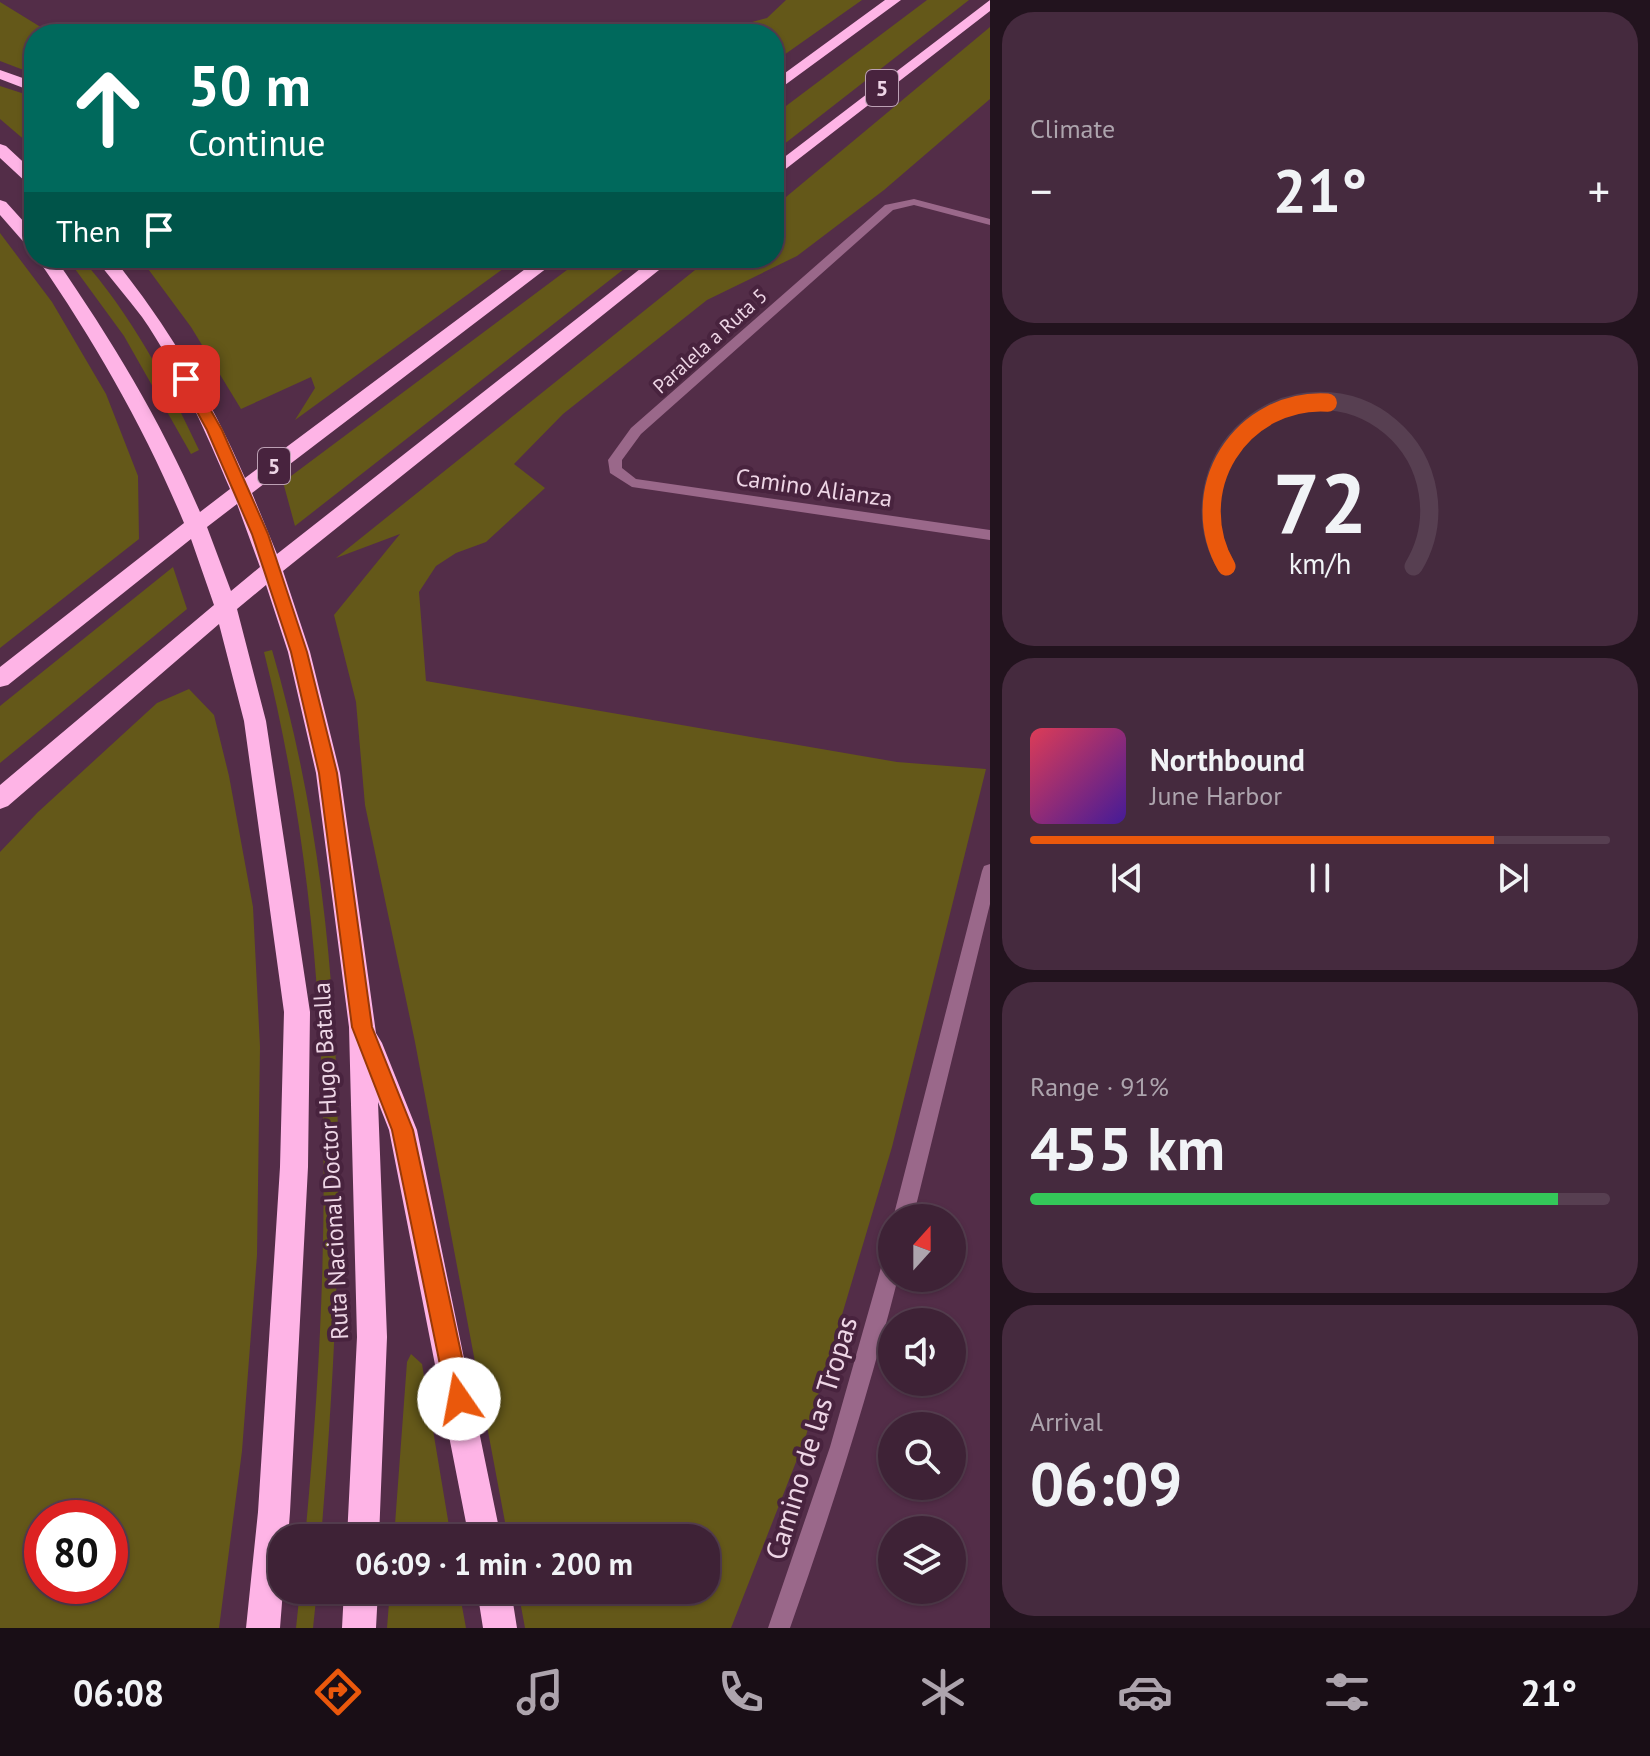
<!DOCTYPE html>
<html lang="en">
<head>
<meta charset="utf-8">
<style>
	body { margin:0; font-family:"PT Sans",sans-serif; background:#452a3e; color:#f1f3f6; height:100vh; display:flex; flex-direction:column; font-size:30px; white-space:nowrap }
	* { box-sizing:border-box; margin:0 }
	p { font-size:26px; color:#ada4ad }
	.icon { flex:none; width:44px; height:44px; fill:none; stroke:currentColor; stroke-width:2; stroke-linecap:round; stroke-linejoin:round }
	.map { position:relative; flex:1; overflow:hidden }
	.details { display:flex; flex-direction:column; gap:12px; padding:12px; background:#22131e; width:660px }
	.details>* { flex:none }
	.guide { position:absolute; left:24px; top:24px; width:760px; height:244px; border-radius:32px; box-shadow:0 2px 6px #0004,0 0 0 2px #573f51; background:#00695c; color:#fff; overflow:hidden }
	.needle { width:52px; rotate:21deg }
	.controls { position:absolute; left:878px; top:1204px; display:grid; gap:16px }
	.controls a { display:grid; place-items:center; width:88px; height:88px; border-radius:50%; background:#3e2236; box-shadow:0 2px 6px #0004,0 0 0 2px #573f51; font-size:40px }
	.speed { position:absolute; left:24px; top:1500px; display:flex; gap:16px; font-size:40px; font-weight:700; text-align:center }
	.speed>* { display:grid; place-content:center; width:104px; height:104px; border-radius:50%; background:#3e2236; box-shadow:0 2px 6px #0004,0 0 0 2px #573f51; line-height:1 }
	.speed .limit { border:12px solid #d22; background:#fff; color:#111 }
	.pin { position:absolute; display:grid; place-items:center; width:68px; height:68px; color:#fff; margin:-34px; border-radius:16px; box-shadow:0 4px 12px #0006 }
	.me { position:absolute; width:88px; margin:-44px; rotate:348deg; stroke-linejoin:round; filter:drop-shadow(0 0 6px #0008) }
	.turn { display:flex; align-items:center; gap:28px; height:168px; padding:0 32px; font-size:36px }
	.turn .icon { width:104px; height:104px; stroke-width:2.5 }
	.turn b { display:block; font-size:56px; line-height:68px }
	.then { display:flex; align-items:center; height:76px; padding:0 32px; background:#0003; gap:16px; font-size:30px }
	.big { font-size:60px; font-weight:700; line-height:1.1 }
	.details .tile { flex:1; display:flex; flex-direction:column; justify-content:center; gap:12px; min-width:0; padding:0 28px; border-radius:32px; background:#452a3e }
	.details .dial { align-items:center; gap:0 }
	.dial svg { height:208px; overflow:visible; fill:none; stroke:#573f51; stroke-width:7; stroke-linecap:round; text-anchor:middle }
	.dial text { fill:#f1f3f6; stroke:none }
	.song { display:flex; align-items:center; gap:24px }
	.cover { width:96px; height:96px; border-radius:12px; background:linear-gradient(135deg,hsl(350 70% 55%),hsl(260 70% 35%)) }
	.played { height:8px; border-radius:4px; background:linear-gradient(90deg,#ea580c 80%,#573f51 80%) }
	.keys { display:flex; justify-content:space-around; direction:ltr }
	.heat { display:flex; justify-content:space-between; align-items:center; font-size:44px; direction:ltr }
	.charge { height:12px; border-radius:6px; background:linear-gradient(90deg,#34c759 91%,#573f51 0) }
	.trip { position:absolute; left:268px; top:1524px; width:452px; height:80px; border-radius:32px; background:#3e2236; box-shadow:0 2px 6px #0004,0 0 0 2px #573f51; font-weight:700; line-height:80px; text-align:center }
	.dock { display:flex; height:128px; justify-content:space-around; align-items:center; background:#190e16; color:#ada4ad }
	.dock .icon { width:56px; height:56px }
	.dock .selected { color:#ea580c }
	.dock b { font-size:36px; color:#f1f3f6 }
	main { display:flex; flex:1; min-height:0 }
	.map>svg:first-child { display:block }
	.green { fill:#645819; fill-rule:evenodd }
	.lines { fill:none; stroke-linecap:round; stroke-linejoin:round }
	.street { fill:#9a688a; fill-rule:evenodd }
	.highway { fill:#feb4e6; fill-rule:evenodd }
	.route { fill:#ea580c; stroke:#983908; stroke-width:2 }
	.labels { text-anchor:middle; stroke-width:8; stroke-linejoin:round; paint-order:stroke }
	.far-street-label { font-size:20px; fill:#eed6e6; stroke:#48233e }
	.shield { fill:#48233e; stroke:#bca0b4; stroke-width:2 }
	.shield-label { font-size:22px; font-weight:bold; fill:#eed6e6 }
	.street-label { font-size:24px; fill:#eed6e6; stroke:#48233e }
	.near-street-label { font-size:28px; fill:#eed6e6; stroke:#48233e }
</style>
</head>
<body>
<main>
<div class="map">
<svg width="990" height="1628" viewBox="0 0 990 1628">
	<rect width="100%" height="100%" fill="#532d48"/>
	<path class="green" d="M786,0H862L774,62V34H708L767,18Z
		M927,0H969L774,152V115Z
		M0,2L52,34H34V74L0,61Z
		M990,27V99L884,190L797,256L707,300L563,414L514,464L545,488L486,542L456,553L436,566L419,592L426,681L897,762L986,769L892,1147L805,1439L731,1628H525L518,1590H706V1538H508L415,1042L365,805L356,702L334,615L400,534L336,558L710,258H774V207Z
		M0,86L34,97V148L0,119Z
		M0,233L52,302L106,394L138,476L139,539L0,648Z
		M67,258H81C131,314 167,382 199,450L191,454L124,336Z
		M140,258H518L295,420L315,388L311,377L241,409L191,327Z
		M583,258H638L295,526L283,482Z
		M173,567L187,609L0,763V706Z
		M272,650C356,936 345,1245 321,1538H305C333,1244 337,941 264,652Z
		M189,689L214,715L229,776L253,907L260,1047L257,1255L242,1451L219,1628H0V852L37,813L157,703ZM42,1518H110V1586H42Z
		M411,1354L422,1364L451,1538H394L407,1362Z
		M300,1590H317L313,1628H296Z
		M390,1590H459L466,1628H387Z"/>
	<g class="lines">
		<path class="street" d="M914,199L990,219V225L914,205L893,210L641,434L622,460V468L636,479L990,530V540L632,487L610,473L608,460L631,428L885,205Z
			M990,864V904L913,1218H893L982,871L984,866Z
			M892,1254V1278H898C868,1396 831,1513 790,1628H768L830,1447L882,1264L885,1257Z"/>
		<path class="highway" d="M885,0H901L774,93V81Z
			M990,0V11L774,178V165Z
			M0,70L34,82V92L0,79Z
			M0,144L6,146L34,172V186L28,184L0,158Z
			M0,200L6,202L34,233V248L28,247L0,215Z
			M37,258H55C111,339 161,421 200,512L230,489C205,430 178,369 142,317C127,297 110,278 95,258H113C168,326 210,397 245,478L540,258H560L252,493L277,554L654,258H674L283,571L310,652L340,773L376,1033L382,1043L417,1130L501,1538H469L389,1130L378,1102L387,1337L379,1538H347L357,1337L349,1027L316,773L288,652L266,585L237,609L266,721L310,1012L308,1167L290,1512L288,1538H282L283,1590L280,1628H246L258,1512L280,1167L284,1012L244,721L219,624L8,806L0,809V785L214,605L191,539L8,685L0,687V667L184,523C145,429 95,342 37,258ZM237,504L260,567L231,591L207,527Z
			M344,1590H378L376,1628H342Z
			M477,1590H511L517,1628H483Z"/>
	</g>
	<path class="route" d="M186,374L193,379L222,430L268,534L307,652L337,773L372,1027L413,1130L471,1399L467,1408L459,1411L450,1408L447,1399L392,1130L352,1027L319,773L291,652L252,534L207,430L179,379Z"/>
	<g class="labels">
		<g class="far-street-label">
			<text transform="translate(710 341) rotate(-42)" y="7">Paralela a Ruta 5</text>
		</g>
		<g class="shield">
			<rect x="866" y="70" width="32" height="36" rx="6"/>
			<rect x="258" y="448" width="32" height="36" rx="6"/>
		</g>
		<g class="shield-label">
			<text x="882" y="96">5</text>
			<text x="274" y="474">5</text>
		</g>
		<g class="street-label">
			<text transform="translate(814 488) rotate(8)" y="8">Camino Alianza</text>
			<text transform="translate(331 1161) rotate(-93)" y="8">Ruta Nacional Doctor Hugo Batalla</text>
		</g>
		<g class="near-street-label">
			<text transform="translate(811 1438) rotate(-73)" y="10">Camino de las Tropas</text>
		</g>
	</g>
</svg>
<div class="controls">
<a><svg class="needle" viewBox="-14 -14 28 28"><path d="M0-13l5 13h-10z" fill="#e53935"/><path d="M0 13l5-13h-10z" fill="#ada4ad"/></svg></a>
<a><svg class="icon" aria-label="sound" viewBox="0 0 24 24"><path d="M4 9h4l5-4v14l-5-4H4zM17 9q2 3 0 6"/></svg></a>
<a><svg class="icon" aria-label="search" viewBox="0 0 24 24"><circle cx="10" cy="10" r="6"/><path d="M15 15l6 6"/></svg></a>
<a><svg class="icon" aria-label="layers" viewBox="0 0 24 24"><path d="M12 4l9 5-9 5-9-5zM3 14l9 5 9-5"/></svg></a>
</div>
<div class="speed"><div class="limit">80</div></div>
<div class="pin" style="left:186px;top:379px;background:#d93025"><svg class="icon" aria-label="arrive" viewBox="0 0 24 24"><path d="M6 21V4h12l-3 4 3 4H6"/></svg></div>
<svg class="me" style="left:459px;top:1399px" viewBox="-20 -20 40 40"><circle r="19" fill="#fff"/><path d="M0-13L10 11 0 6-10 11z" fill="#ea580c"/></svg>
<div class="trip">06:09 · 1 min · 200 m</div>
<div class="guide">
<div class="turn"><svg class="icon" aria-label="ahead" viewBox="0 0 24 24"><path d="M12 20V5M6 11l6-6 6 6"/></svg><div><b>50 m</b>Continue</div></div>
<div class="then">Then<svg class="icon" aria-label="arrive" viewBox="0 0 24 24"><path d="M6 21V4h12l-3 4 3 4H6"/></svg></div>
</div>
</div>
<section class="details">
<div class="tile"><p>Climate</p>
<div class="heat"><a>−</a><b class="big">21°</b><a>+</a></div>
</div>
<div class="tile dial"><svg viewBox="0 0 100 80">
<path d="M14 69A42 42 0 1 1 86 69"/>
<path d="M14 69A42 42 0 0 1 53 6" stroke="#ea580c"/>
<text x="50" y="56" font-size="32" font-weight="700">72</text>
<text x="50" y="72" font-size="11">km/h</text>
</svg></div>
<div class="tile">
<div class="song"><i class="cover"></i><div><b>Northbound</b><p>June Harbor</p></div></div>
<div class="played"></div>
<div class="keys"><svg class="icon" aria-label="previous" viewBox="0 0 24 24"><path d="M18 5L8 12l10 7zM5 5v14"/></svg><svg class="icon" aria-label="pause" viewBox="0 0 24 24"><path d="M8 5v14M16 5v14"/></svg><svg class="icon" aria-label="next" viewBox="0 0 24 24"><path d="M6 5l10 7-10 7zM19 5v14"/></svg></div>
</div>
<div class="tile"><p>Range · 91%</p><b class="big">455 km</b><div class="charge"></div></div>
<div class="tile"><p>Arrival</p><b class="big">06:09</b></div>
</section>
</main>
<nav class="dock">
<b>06:08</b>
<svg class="icon selected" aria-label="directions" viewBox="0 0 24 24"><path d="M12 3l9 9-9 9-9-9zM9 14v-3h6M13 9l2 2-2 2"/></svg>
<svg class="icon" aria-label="music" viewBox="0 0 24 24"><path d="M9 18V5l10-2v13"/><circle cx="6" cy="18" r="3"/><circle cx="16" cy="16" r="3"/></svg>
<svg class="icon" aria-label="phone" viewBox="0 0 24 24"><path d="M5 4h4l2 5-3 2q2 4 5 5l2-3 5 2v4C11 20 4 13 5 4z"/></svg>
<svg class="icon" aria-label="climate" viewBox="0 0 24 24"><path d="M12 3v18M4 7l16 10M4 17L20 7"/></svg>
<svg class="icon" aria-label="car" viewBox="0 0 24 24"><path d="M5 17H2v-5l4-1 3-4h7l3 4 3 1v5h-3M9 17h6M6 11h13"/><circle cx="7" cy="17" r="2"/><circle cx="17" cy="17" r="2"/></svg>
<svg class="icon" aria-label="filters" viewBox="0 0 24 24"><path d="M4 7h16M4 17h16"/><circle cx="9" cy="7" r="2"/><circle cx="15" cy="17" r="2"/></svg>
<b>21°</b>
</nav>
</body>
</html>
